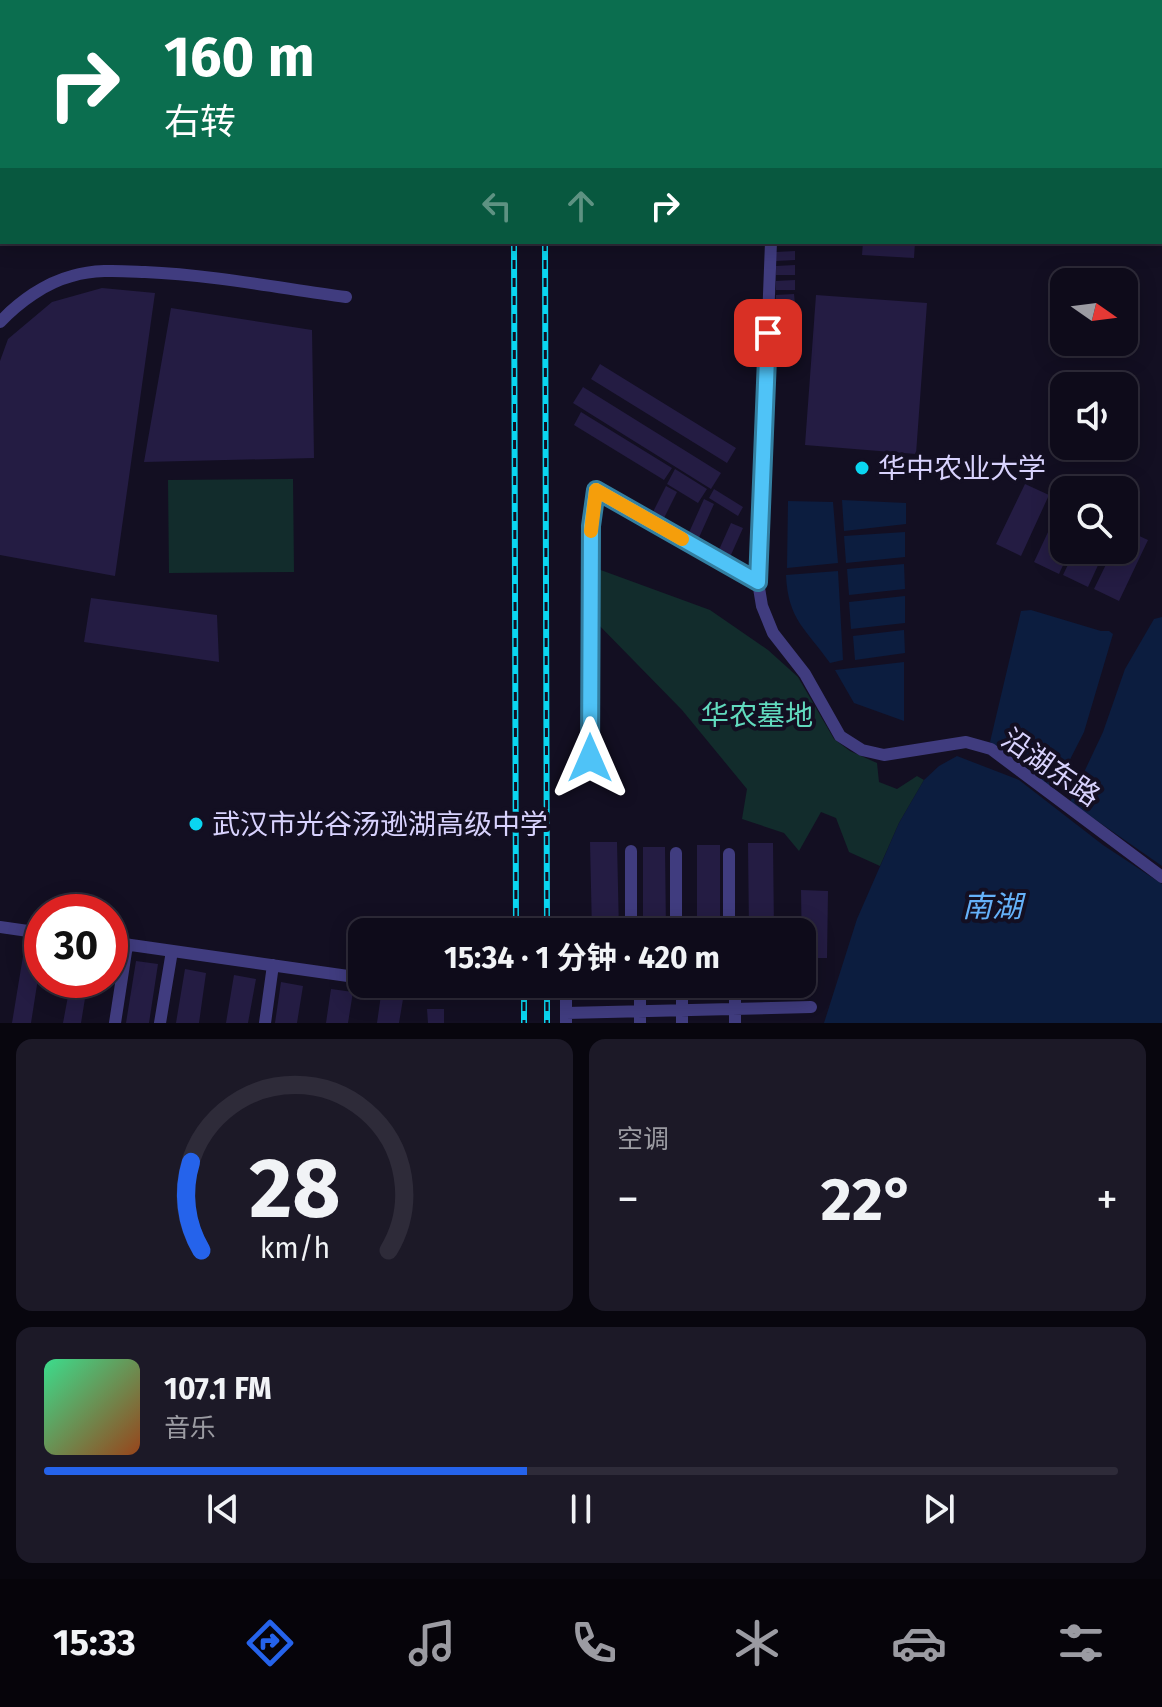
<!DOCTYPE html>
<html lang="zh">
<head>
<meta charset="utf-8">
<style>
	body { margin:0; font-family:"Fira Sans","Noto Sans SC",sans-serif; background:#1c1927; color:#f1f3f6; height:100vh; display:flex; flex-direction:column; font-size:30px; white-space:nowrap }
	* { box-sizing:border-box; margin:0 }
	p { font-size:26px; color:#9b9ba2 }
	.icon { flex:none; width:44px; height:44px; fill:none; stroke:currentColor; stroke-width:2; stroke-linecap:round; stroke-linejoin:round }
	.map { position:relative; height:1023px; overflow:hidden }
	.side { display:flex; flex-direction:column; gap:16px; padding:16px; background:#08060e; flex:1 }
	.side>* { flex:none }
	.guide { position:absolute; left:0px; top:0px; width:1162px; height:244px; box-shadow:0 4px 20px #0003,0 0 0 2px #2e2b39; background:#0b6e4f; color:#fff; overflow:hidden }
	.needle { width:52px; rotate:104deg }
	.fabs { position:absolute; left:1050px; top:268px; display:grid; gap:16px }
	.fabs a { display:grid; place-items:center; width:88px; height:88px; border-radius:16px; background:#0e0b1a; box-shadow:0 4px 20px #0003,0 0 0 2px #2e2b39; font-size:40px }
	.speed { position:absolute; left:24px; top:894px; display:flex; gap:16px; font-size:40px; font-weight:700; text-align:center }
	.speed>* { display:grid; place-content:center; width:104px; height:104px; border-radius:50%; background:#0e0b1a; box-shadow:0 4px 20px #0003,0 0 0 2px #2e2b39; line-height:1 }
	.speed .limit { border:12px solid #d22; background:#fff; color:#111 }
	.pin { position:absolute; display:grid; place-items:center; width:68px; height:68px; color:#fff; margin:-34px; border-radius:16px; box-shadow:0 4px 12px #0006 }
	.me { position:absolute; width:88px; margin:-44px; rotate:0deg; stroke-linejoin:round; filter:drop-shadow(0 0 6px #0008) }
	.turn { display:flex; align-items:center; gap:28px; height:168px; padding:0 32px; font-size:36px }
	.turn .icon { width:104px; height:104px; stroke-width:2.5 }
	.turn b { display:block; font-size:56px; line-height:68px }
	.lanes { display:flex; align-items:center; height:76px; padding:0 32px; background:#0003; justify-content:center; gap:40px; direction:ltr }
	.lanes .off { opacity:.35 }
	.big { font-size:60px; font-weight:700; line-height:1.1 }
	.side .card { flex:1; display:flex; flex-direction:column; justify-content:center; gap:12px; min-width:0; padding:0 28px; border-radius:16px; background:#1c1927 }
	.side .dial { align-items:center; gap:0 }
	.dial svg { height:208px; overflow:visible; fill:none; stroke:#2e2b39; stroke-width:7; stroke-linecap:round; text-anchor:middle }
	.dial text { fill:#f1f3f6; stroke:none }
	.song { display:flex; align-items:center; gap:24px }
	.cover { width:96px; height:96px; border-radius:12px; background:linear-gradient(135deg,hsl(150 70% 55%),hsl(20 70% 35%)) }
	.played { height:8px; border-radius:4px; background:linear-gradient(90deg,#2563eb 45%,#2e2b39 45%) }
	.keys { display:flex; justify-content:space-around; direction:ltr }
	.heat { display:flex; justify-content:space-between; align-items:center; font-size:44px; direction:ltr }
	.side .tiles { flex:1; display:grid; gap:16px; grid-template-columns:1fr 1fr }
	.card:last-child { grid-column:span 2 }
	.trip { position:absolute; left:348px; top:918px; width:468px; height:80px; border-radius:16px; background:#0e0b1a; box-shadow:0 4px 20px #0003,0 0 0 2px #2e2b39; font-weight:700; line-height:80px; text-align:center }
	.tab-bar { display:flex; height:128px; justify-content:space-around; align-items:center; background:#06040a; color:#9b9ba2 }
	.tab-bar .icon { width:56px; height:56px }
	.tab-bar .selected { color:#2563eb }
	.tab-bar b { font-size:36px; color:#f1f3f6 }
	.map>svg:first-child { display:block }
	.green { fill:#122c2c }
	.water { fill:#0c1d3f }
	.building { fill:#241c43 }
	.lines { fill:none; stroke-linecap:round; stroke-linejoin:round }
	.minor { stroke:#403c7f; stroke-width:12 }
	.rail-casing { stroke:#0ad6f1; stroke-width:6 }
	.rail { stroke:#130f22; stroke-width:3; stroke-dasharray:9; stroke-linecap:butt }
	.route-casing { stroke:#337fa1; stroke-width:20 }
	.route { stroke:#4fc3f7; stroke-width:14 }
	.slow { stroke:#f59e0b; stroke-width:14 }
	.poi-dot { fill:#0ad6f1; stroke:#130f22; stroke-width:3 }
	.labels { text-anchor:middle; stroke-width:8; stroke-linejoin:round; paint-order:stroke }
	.poi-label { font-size:28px; fill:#d8d2fd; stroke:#130f22; text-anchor:start }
	.park-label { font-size:28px; fill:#61dabe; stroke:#130f22 }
	.street-label { font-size:28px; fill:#d8d2fd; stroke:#130f22 }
	.water-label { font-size:30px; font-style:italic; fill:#65b1f9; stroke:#130f22 }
</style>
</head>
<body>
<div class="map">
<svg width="1162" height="1023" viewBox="0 0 1162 1023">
	<rect width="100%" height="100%" fill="#130f22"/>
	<path class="green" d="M293,479L294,572L169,573L168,480Z
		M587,565L710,610L768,650L798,677L834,739L850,751L877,763L879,782L897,789L917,776L924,780L899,823L880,866L849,852L836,818L821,812L799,851L784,833L742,819L747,789L682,710L591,617Z"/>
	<path class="water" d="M842,500L906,503V524L844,531Z
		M788,501L833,502L838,563L787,568Z
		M905,532V557L846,563L844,536Z
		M904,564L905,589L849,595L847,569Z
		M838,571L843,660L830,663C806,629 788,620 786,575Z
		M905,596V623L851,629L849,602Z
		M1031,610L1101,631H1109L1113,634L1084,732L1053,793L990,742L1021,611Z
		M1162,617V866L1070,802L1103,732L1125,669L1154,619Z
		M904,630L905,653L855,660L853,636Z
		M904,662V721L854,703L835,670Z
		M957,756L1019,780L1103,845L1162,884V1023H824L857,919L899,823L924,780L939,766Z"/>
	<path class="building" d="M863,242H915L914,258L862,255Z
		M795,251V260L776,261V252Z
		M795,265V275H776V266Z
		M795,280V290H776V281Z
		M102,288L155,293L115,576L0,555V361L8,339L52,302Z
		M794,294L795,304H776V295Z
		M816,295L927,303L916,454L805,445Z
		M775,307H794V316H775Z
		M171,308L312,330L314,458L144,462Z
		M775,321H793L794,330H775Z
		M775,336H794V345H775Z
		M775,350H793V359H775Z
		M600,364L736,448L727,463L591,379Z
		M583,387L721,473L711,489L573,403Z
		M581,412L672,468L664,480L574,425Z
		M675,469L707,489L698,503L667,484Z
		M1025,484L1049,495L1021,556L996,544Z
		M666,486L677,492L662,522L651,516Z
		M714,489L743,507L738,516L709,498Z
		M1064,498V550H1070L1059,574L1034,562Z
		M704,499L714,504L697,542L687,537Z
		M731,523L743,528L730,557L718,552Z
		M1124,529L1148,540L1119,601L1094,589L1113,550H1124Z
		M1075,550H1105L1088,587L1063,575Z
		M91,598L217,615L219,662L84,642Z
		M590,842H617L619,932H592Z
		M748,843H773L774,932H749Z
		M697,845H720V932H697Z
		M643,847H665L666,932H643Z
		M801,890L828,891L827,958H802Z
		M25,944L42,947V953L31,1023H12Z
		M136,961L158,964L149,1023H126Z
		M185,969L206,973L199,1023H176Z
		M234,975L256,979L248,1023H226Z
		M71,980H88L81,1023H63Z
		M281,982L303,986L297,1023H275Z
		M648,984H671V992H648Z
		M704,984H726V993H704Z
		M757,984H782V993H757Z
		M331,989L353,992L348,1023H326Z
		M381,995L403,999L399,1023H377Z
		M427,1009H444V1023H428Z"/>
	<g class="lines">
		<path class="minor" d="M335,2V0
			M779,2V0
			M1160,127H1162
			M0,213L2,212
			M771,242L758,582L762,606L773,633L805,674L840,736L862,750L884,755L966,742L991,749L1162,877
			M0,322C19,302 45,283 72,276C96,269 120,271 145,272C213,275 279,288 346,297
			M590,758L591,526L596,490L758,582
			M631,851V932
			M729,854V932
			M0,927L42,933
			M676,932V853
			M110,942L362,978
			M566,984V1023
			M640,984V1023
			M682,984V1023
			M566,1013L811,1007
			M115,1023L127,945
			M160,1023L172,951
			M265,1023L273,965
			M735,1023V984"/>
		<g class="rail-casing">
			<path id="rail" d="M522,0V2
				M545,0V2
				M514,242L516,932
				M545,242L547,932
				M524,984V1023
				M547,984V1023"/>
		</g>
		<use href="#rail" class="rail"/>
	</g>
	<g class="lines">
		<g class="route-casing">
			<path id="route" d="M590,758L591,526L596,490L758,582L768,333"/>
		</g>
		<use href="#route" class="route"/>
		<path class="slow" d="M591,531L596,490L682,539"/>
	</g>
	<g class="poi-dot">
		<circle cx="862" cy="468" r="8"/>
		<circle cx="196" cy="824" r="8"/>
	</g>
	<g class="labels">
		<g class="poi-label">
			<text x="878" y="478">华中农业大学</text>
			<text x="212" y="834">武汉市光谷汤逊湖高级中学</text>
		</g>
		<g class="park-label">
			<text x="757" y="725">华农墓地</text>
		</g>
		<g class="street-label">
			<text transform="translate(1051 767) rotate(35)" y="10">沿湖东路</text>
		</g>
		<g class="water-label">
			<text x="992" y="917">南湖</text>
		</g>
	</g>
</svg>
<div class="fabs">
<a><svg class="needle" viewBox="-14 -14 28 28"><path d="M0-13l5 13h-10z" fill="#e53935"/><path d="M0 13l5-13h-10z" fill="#9b9ba2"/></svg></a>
<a><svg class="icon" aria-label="sound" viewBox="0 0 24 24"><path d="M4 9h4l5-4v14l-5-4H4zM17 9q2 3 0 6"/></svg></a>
<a><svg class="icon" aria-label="search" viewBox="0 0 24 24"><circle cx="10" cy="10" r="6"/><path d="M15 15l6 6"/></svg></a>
</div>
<div class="speed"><div class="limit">30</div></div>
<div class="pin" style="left:768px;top:333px;background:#d93025"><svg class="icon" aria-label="arrive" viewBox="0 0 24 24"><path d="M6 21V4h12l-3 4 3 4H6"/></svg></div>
<svg class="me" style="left:590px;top:758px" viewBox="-20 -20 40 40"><path d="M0-17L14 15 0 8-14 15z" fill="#4fc3f7" stroke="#fff" stroke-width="4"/></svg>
<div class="trip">15:34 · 1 分钟 · 420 m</div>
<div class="guide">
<div class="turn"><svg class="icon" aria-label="right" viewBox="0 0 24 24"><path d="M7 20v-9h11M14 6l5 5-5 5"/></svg><div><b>160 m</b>右转</div></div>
<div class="lanes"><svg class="icon off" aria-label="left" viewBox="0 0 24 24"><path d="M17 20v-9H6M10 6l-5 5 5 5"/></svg><svg class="icon off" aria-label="ahead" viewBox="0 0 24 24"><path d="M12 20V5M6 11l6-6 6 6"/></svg><svg class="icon" aria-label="right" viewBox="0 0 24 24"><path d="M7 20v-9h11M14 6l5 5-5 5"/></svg></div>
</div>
</div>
<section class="side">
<div class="tiles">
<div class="card dial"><svg viewBox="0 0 100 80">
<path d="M14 69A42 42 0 1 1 86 69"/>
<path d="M14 69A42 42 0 0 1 10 35" stroke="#2563eb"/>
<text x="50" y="56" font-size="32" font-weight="700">28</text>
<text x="50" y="72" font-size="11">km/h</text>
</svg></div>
<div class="card"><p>空调</p>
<div class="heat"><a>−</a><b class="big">22°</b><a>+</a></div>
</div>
<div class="card">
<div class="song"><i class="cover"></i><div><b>107.1 FM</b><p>音乐</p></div></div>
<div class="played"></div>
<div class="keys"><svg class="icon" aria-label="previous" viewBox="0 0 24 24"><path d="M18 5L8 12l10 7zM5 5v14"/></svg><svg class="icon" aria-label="pause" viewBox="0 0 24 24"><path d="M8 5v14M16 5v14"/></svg><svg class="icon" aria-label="next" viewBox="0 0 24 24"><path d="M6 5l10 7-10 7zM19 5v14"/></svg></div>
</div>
</div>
</section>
<nav class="tab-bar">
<b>15:33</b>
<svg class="icon selected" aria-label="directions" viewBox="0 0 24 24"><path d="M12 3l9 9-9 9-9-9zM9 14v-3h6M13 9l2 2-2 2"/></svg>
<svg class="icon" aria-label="music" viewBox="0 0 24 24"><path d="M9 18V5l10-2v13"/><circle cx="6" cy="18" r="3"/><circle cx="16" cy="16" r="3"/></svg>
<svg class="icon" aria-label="phone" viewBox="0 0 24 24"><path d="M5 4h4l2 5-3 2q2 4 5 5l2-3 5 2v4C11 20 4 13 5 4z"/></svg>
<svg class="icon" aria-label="climate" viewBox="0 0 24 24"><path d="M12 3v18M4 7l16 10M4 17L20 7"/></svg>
<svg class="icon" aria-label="car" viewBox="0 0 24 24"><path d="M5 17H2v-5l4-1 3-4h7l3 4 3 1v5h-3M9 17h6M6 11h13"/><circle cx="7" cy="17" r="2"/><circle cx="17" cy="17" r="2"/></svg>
<svg class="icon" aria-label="filters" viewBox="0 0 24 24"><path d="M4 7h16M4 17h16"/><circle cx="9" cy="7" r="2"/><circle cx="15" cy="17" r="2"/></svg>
</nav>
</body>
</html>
